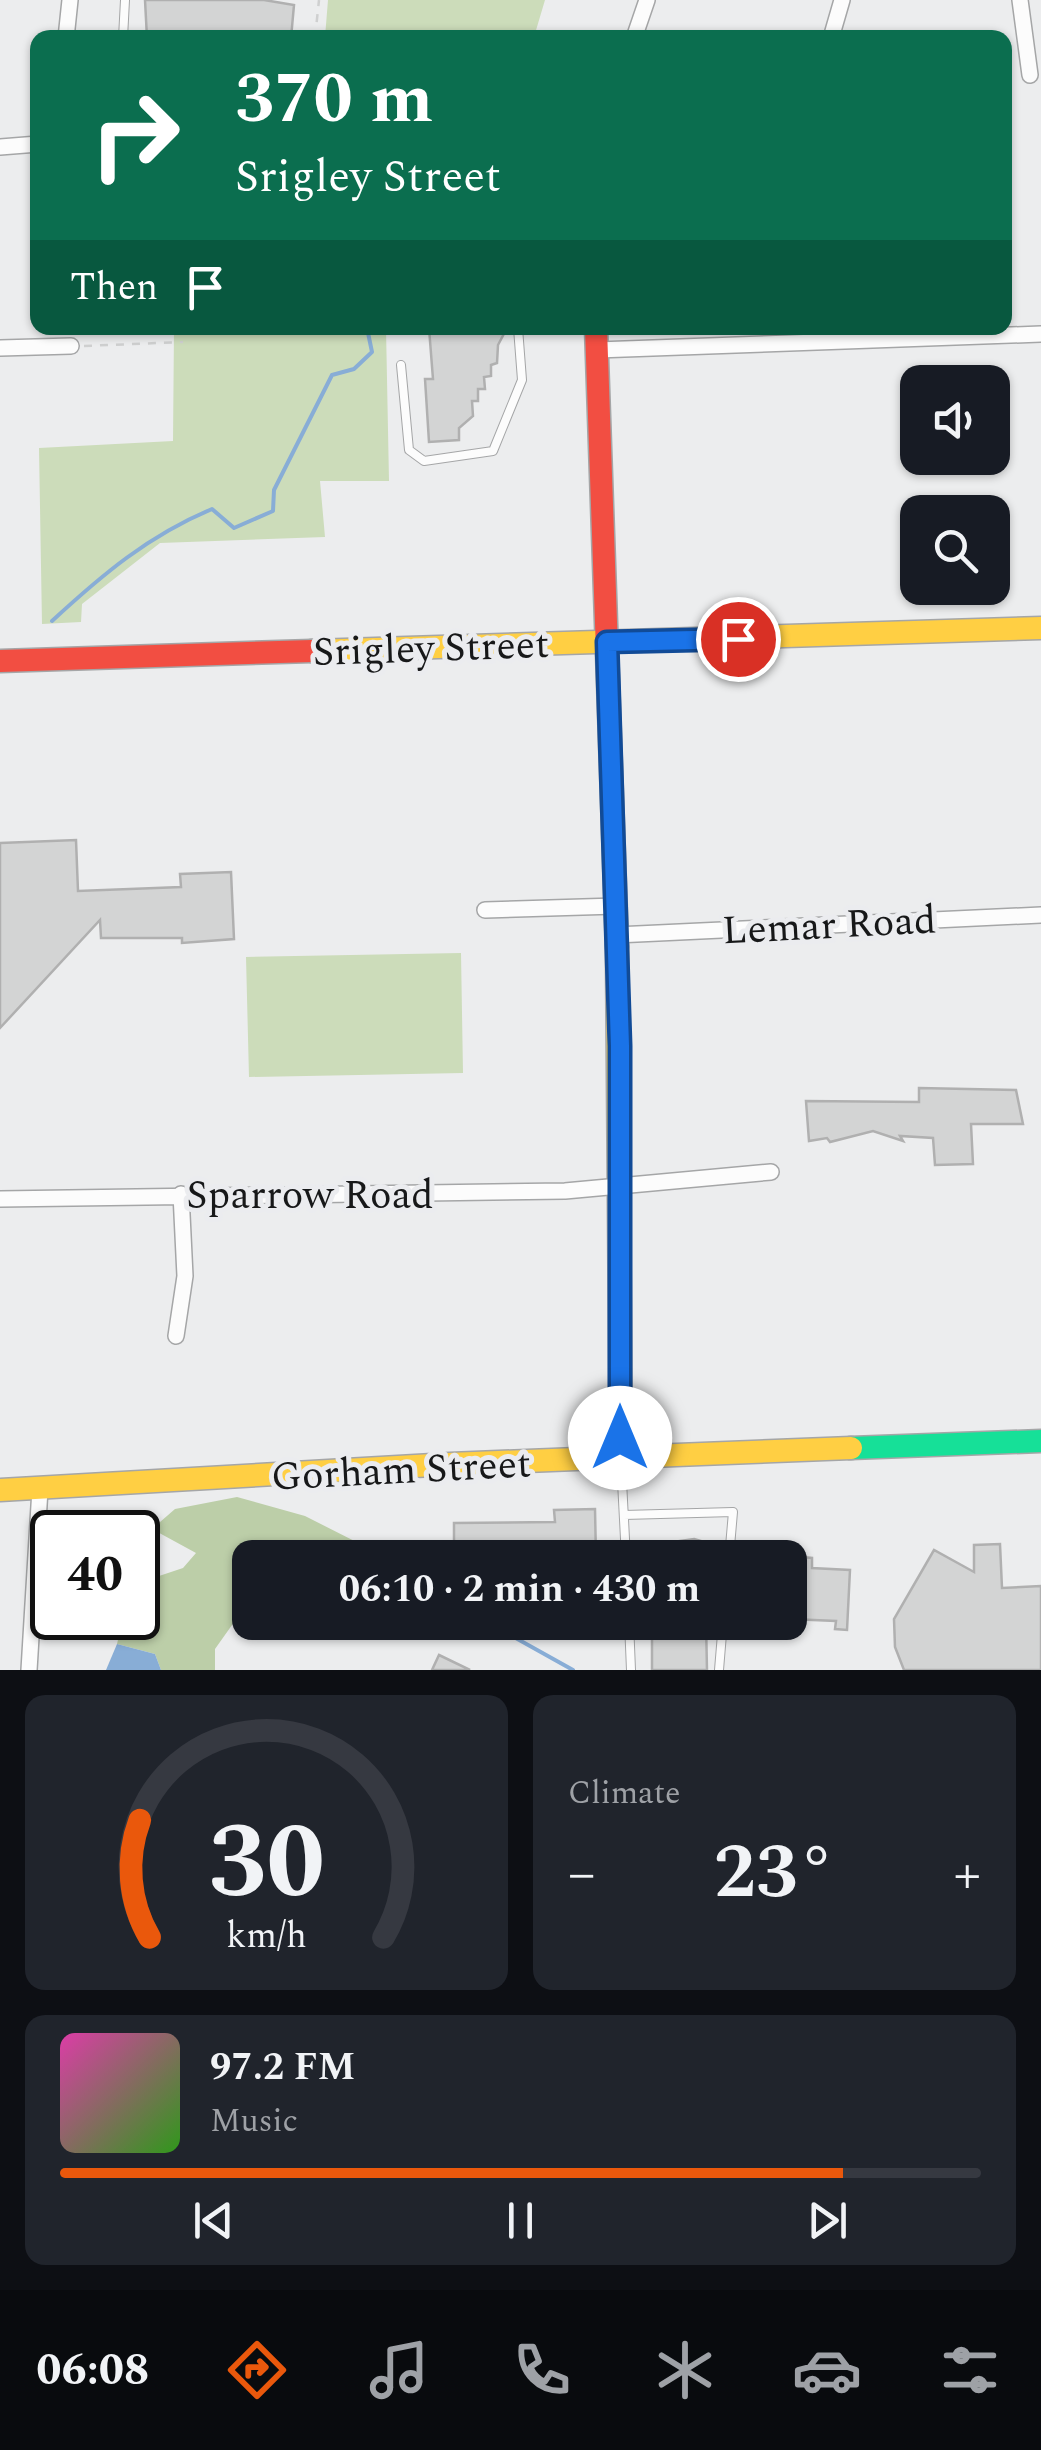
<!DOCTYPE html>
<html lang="en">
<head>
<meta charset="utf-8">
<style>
	body { margin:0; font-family:Spectral,serif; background:#20242c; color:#f1f3f6; height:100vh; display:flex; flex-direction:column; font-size:38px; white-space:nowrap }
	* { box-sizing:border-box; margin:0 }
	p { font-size:32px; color:#9ea1a6 }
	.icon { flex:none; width:55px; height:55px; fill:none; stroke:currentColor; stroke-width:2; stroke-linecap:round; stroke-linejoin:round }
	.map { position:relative; height:1670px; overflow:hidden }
	.details { display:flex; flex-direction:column; gap:25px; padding:25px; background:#0d0f14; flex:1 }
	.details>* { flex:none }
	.hud { position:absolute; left:30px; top:30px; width:982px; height:305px; border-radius:20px; box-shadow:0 2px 8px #0004; background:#0b6e4f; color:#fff; overflow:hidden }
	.tools { position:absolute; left:900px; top:365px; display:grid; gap:20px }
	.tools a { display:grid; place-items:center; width:110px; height:110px; border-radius:20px; background:#171b24; box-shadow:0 2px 8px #0004; font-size:50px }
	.speed { position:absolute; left:30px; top:1510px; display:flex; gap:20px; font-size:50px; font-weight:700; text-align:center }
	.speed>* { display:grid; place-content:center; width:130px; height:130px; border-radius:50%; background:#171b24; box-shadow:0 2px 8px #0004; line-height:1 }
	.speed .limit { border:5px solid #111; border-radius:15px; background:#fff; color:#111 }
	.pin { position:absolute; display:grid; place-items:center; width:85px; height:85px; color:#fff; margin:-42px; border:5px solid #fff; border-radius:50%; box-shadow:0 2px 10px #0007 }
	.me { position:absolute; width:110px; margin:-55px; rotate:0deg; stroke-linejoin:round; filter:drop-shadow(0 0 8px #0008) }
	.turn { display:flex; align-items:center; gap:35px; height:210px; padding:0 40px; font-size:45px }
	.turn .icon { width:130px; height:130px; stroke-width:2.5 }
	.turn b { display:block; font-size:70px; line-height:85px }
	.then { display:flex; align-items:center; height:95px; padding:0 40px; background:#0003; gap:20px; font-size:38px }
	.big { font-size:75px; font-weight:700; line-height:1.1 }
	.details .widget { flex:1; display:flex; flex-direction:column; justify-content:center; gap:15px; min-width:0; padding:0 35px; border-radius:20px; background:#20242c }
	.details .dial { align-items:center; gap:0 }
	.dial svg { height:260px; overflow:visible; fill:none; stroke:#363941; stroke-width:7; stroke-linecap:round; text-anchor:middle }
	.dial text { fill:#f1f3f6; stroke:none }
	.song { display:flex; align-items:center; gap:30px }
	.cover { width:120px; height:120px; border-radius:15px; background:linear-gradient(135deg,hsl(320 70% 55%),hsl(110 70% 35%)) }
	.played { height:10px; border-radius:5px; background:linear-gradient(90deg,#ea580c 85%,#363941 85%) }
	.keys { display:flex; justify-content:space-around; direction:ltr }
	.heat { display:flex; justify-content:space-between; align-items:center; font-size:55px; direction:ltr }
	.details .tiles { flex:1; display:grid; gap:25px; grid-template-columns:1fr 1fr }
	.widget:last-child { grid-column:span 2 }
	.trip { position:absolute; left:232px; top:1540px; width:575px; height:100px; border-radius:20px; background:#171b24; box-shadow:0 2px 8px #0004; font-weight:700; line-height:100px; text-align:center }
	.tab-bar { display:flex; height:160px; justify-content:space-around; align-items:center; background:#090b0e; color:#9ea1a6 }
	.tab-bar .icon { width:70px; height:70px }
	.tab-bar .selected { color:#ea580c }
	.tab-bar b { font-size:45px; color:#f1f3f6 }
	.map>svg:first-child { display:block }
	.green { fill:#ccdcba }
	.forest { fill:#bccea8 }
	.water { fill:#88add6 }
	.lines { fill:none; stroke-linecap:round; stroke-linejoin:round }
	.stream { stroke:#88add6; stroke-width:4 }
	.building { fill:#d3d4d4; stroke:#b0b0b0; stroke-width:2.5 }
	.lane-casing { stroke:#a5a6a7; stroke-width:10 }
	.street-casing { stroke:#a5a6a7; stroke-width:18 }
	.fast-casing { stroke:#a5a6a7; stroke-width:25 }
	.slow-casing { stroke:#a5a6a7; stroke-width:25 }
	.jam-casing { stroke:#a5a6a7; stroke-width:25 }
	.path { stroke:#cfd0d0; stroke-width:2.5; stroke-dasharray:8 8; stroke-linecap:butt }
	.lane { stroke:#fcfcfc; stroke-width:8 }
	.street { stroke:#fcfcfc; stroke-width:15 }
	.fast { stroke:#16e098; stroke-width:22 }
	.slow { stroke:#ffcf43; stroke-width:22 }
	.jam { stroke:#f24e42; stroke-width:22 }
	.route-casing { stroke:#114b97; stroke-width:25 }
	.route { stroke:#1a73e8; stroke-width:18 }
	.labels { text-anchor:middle; stroke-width:10; stroke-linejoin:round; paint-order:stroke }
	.street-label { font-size:40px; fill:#171819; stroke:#ebecef }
</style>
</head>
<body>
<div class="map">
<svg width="1041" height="1670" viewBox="0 0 1041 1670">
	<rect width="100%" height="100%" fill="#ecedee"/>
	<path class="green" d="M328,0H545L534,37H325Z
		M174,328H386L389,481H320L325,537L160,543L82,604L81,622L42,624L39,448L173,441Z
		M461,953L463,1073L249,1077L246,957Z"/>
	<path class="forest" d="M237,1497L305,1516L386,1557L250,1558V1617L237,1618L215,1649V1670H161L155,1654L117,1644L123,1618H138V1583L183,1568L196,1553L152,1529L175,1509Z"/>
	<path class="water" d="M117,1644L155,1654L161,1670H106Z"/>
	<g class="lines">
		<path class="stream" d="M52,621C103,574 148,536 212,509L234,528L273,511L274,490L332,375L354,369L372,352L367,328
			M487,1622L573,1670"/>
	</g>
	<path class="building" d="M145,0H264L294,5L291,38H147Z
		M429,328H507L498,345L497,363L491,365V376L484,377L485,389H478V401H472L473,416L459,428V440L429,442L425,379H433Z
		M76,840L78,891L181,887L180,874L231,872L234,939L182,943V938H101L100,920L0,1028V843Z
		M919,1088L1016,1090L1023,1124H971L973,1164L935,1165L933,1138L900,1136L903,1141L873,1131L830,1142L827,1138L809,1141L806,1101L919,1102Z
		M595,1509L596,1558H454V1523L555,1522L554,1510Z
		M694,1539L704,1542L702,1558H659L658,1544Z
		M1000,1544L1002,1588L1041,1586V1670H904L895,1647L894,1619L934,1550L974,1572V1545Z
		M790,1556L812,1558V1568L850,1570L847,1630L835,1629L836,1621L790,1619Z
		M652,1622H706L707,1670H652Z
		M439,1655L470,1670H432Z"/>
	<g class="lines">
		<g class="lane-casing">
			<path id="lane" d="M123,38L125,0
				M401,365L409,450L424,461L493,451L522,380L518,328
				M621,1462L626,1558
				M624,1515L733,1512L729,1558
				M629,1622L631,1670
				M719,1670L723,1622"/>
		</g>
		<g class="street-casing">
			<path id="street" d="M1020,0L1030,75
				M66,38L70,0
				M634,38L647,0
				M831,38L842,0
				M0,147L38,144
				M0,348L71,346
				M597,350L1041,334
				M485,910L616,906
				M616,935L1041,915
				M0,1199L565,1191L771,1172
				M176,1336L185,1276L181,1194
				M29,1670L40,1489"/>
		</g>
		<g class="fast-casing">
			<path id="fast" d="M851,1448L1041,1441"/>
		</g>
		<g class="slow-casing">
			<path id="slow" d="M312,651L1041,628
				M617,946L621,1459
				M0,1490L450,1464L851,1448"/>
		</g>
		<g class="jam-casing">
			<path id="jam" d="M596,328L617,946
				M0,661L312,651"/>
		</g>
		<path class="path" d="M315,38L319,0
			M84,346L183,342"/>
		<use href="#lane" class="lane"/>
		<use href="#street" class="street"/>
		<use href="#fast" class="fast"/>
		<use href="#slow" class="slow"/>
		<use href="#jam" class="jam"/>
	</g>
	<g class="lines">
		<g class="route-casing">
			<path id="route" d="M620,1438V1046L607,642L738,639"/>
		</g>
		<use href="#route" class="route"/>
	</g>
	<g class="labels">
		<g class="street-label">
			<text transform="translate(431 647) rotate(-2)" y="14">Srigley Street</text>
			<text transform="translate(829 924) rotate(-3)" y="14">Lemar Road</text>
			<text x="310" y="1208">Sparrow Road</text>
			<text transform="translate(401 1469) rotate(-3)" y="14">Gorham Street</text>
		</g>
	</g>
</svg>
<div class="tools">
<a><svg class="icon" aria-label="sound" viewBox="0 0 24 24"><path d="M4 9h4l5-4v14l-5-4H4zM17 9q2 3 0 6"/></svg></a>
<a><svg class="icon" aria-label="search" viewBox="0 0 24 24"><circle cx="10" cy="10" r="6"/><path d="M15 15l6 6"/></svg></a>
</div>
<div class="speed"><div class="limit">40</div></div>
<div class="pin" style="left:738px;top:639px;background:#d93025"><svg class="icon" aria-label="arrive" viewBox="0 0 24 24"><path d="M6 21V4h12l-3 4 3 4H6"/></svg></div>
<svg class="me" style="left:620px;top:1438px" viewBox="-20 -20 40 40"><circle r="19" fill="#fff"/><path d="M0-13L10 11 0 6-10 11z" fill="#1a73e8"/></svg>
<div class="trip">06:10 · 2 min · 430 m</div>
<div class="hud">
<div class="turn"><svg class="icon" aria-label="right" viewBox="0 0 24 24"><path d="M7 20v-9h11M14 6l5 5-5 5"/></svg><div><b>370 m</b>Srigley Street</div></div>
<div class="then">Then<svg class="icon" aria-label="arrive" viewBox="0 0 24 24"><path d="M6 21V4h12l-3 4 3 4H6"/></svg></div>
</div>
</div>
<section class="details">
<div class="tiles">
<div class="widget dial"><svg viewBox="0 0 100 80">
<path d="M14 69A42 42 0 1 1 86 69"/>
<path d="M14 69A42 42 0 0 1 11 33" stroke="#ea580c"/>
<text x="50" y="56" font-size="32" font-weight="700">30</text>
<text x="50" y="72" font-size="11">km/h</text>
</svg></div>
<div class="widget"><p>Climate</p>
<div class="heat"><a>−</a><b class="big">23°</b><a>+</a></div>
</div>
<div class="widget">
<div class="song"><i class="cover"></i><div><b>97.2 FM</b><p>Music</p></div></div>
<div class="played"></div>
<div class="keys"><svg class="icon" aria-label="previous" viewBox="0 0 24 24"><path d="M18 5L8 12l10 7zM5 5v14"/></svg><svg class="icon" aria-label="pause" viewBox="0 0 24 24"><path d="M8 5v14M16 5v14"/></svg><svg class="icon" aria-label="next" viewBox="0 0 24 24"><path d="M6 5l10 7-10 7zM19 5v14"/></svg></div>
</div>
</div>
</section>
<nav class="tab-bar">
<b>06:08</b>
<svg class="icon selected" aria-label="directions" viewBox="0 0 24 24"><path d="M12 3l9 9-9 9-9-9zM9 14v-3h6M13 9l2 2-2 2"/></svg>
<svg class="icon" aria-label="music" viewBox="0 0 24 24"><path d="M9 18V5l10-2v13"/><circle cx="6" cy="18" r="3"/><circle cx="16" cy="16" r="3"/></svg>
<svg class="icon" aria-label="phone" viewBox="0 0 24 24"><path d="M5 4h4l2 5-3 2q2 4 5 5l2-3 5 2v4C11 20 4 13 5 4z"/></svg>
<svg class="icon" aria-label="climate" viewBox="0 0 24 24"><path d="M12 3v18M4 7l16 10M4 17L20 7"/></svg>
<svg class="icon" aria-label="car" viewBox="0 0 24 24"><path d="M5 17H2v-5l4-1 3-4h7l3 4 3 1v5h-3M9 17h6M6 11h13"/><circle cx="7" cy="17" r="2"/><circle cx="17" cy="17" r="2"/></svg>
<svg class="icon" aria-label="filters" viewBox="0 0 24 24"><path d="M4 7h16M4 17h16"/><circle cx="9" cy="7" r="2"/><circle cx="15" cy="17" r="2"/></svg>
</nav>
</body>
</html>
